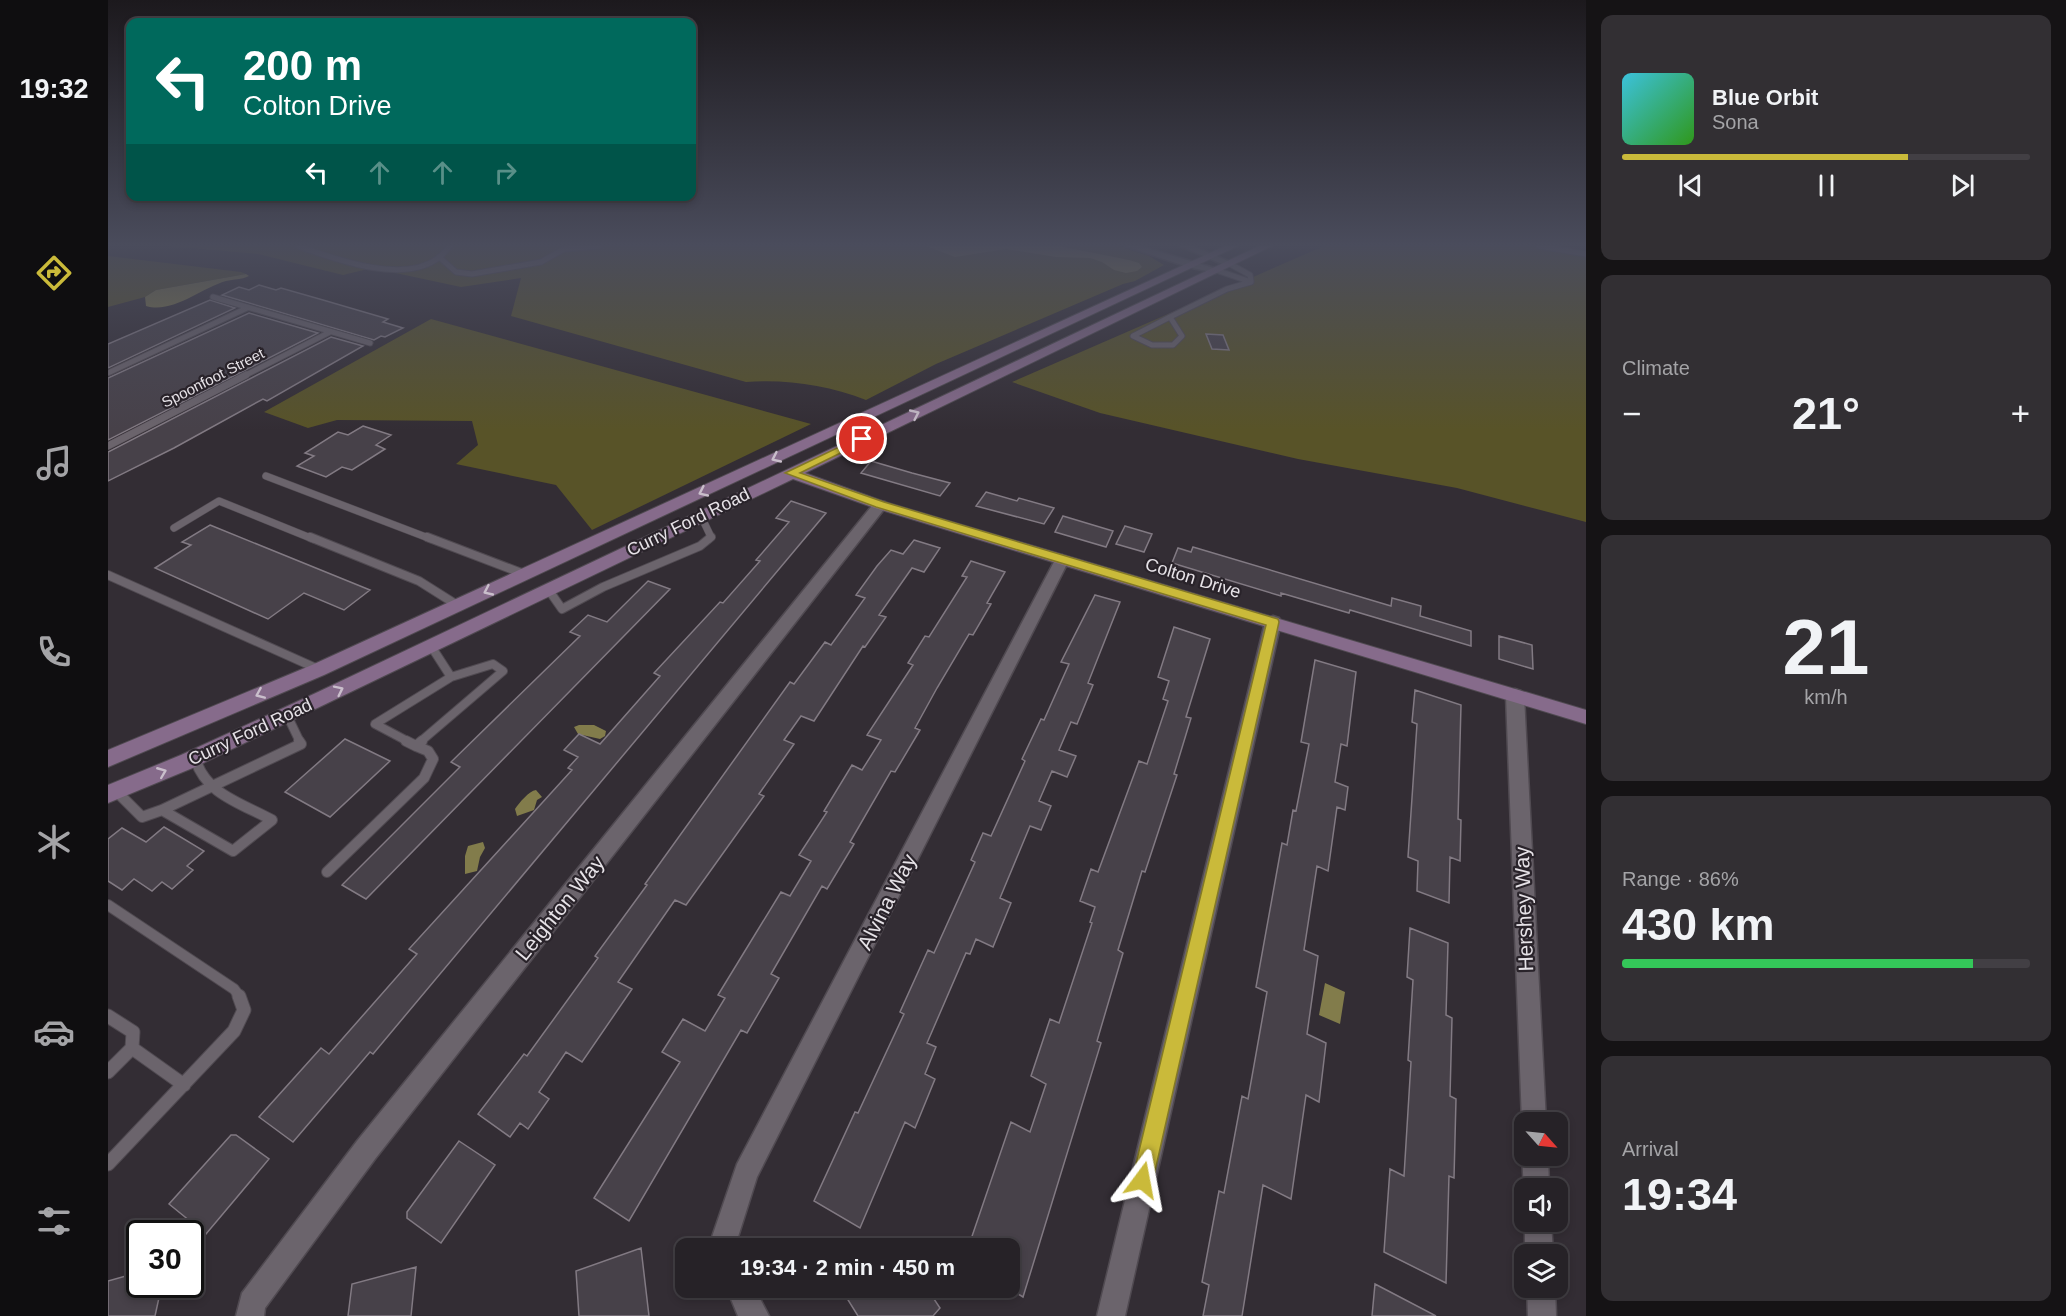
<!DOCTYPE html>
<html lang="en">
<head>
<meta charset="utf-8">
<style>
	body { margin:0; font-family:Helvetica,sans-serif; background:#322f33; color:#f1f3f6; height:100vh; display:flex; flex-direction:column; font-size:22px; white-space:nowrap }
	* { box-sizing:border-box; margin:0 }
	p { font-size:20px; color:#a4a4a7 }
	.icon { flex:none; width:33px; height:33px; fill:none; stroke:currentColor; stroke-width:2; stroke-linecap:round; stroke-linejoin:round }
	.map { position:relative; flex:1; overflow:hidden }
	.drawer { display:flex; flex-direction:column; gap:15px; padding:15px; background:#151315; width:480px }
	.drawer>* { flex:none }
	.guide { position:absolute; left:18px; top:18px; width:570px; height:183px; border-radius:12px; box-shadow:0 3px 9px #0003,0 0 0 2px #423f44; background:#00695c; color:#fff; overflow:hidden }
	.needle { width:39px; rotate:117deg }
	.fabs { position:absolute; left:1406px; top:1112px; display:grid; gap:12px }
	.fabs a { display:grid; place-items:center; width:54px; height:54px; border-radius:12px; background:#262227; box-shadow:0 3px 9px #0003,0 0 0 2px #423f44; font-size:30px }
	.speed { position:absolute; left:18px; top:1220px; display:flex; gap:12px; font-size:30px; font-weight:700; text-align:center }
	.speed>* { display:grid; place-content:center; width:78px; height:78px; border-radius:50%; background:#262227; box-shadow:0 3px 9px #0003,0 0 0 2px #423f44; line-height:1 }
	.speed .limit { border:3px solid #111; border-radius:9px; background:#fff; color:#111 }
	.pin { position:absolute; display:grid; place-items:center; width:51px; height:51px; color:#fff; margin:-26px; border:3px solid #fff; border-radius:50%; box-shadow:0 2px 6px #0007 }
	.me { position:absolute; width:66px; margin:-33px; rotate:13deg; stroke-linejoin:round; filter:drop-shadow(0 0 4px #0008) }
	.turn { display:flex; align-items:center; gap:21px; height:126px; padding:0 18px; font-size:27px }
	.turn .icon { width:78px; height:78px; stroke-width:2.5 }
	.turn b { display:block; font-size:42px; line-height:51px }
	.lanes { display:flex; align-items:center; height:57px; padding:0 18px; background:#0003; justify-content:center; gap:30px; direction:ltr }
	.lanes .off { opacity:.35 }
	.big { font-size:45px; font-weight:700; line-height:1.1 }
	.drawer .widget { flex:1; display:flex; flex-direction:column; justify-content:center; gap:9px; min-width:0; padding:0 21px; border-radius:12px; background:#322f33 }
	.drawer .dial { align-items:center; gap:0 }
	.dial b { font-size:78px; line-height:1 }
	.song { display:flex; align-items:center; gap:18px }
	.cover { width:72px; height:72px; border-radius:9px; background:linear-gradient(135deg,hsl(190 70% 55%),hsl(110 70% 35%)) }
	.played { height:6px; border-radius:3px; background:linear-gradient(90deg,#caba3a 70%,#423f44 70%) }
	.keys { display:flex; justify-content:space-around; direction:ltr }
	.heat { display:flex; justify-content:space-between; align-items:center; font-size:33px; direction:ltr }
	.charge { height:9px; border-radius:4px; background:linear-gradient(90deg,#34c759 86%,#423f44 0) }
	.trip { position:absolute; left:567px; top:1238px; width:345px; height:60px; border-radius:12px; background:#262227; box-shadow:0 3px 9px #0003,0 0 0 2px #423f44; font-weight:700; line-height:60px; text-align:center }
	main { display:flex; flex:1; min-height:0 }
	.tabs { display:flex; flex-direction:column; width:108px; justify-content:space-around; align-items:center; background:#0f0e10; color:#a4a4a7 }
	.tabs .icon { width:42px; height:42px }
	.tabs .on { color:#caba3a }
	.tabs b { font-size:27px; color:#f1f3f6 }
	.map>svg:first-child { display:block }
	.green { fill:#585328 }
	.water { fill:#827c4b }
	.building { fill:#474149; stroke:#827a83; stroke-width:1.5 }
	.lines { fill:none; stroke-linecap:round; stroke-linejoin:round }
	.lane-far4-casing { stroke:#504a51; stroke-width:7 }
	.lane-far3-casing { stroke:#504a51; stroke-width:8 }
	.lane-far2-casing { stroke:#504a51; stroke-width:10 }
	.lane-far1-casing { stroke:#504a51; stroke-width:12 }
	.lane-casing { stroke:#504a51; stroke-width:15 }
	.street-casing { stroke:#504a51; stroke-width:3 }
	.secondary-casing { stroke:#504a51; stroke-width:2 }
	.lane-far4 { stroke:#6b646c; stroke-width:5 }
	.lane-far3 { stroke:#6b646c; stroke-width:7 }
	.lane-far2 { stroke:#6b646c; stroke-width:8 }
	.lane-far1 { stroke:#6b646c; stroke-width:10 }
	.lane { stroke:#6b646c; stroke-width:13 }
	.street { fill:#6b646c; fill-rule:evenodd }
	.secondary { fill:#866b8b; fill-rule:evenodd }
	.oneway { stroke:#c9becb }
	.route { fill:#caba3a; stroke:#837926; stroke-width:1.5 }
	.labels { text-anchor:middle; stroke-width:4.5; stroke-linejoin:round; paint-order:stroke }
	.far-street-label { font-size:15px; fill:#e6e2e7; stroke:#29232a }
	.street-label { font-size:18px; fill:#e6e2e7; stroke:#29232a }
	.near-street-label { font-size:21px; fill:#e6e2e7; stroke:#29232a }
</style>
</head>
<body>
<main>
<nav class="tabs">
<b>19:32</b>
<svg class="icon on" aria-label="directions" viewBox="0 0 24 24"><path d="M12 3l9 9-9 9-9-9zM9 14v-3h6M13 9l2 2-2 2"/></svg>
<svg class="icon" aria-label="music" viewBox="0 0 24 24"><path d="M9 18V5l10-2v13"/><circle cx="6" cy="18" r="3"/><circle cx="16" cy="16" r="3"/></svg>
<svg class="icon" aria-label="phone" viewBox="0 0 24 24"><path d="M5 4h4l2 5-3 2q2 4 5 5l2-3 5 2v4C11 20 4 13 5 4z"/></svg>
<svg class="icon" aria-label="climate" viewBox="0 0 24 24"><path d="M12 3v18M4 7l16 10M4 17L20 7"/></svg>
<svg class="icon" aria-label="car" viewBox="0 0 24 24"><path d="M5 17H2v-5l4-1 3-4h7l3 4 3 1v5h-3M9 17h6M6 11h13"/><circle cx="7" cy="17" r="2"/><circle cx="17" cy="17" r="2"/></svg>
<svg class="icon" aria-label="filters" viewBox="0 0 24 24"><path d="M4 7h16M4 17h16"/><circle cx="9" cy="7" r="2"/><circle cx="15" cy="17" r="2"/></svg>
</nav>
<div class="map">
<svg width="1478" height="1316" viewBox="0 0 1478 1316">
	<rect width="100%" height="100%" fill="#332d34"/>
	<path class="green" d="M60,246H1010L1041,256L1056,265L1027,281L1015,284L828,364L758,400C719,385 679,379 638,382L403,316L413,278L353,287L264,268L235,275L150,254Z
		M1216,246H1424L1478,255V522L1349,488L1190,459L992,413L904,382Z
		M0,256L133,272L138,274L48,290L37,297L0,307Z
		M323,319L703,424L484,530L448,485L348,464L370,445L364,421L229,420L200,428L156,412Z"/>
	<path class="water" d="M818,246H951L1021,260L1031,263L1034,267L1029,271L1018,273L1006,270L994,262L982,258L948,257L898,249L847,257Z
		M138,274L141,276C133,280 126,279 118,281C93,288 65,314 38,306L37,297L48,290Z
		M471,725H486L498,731L497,736L492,739L470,734L466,727Z
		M428,790L434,797L429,800L426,810L409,816L407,809C411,803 421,791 428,790Z
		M375,842L377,848L372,857L369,871L357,874V856L360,846Z
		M1217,983L1237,992L1232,1024L1211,1015Z"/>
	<path class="building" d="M151,285L168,290L173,288L215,300L280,319L275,322L295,328L277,337L273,336L266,340L114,295L131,287L141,290Z
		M102,300L127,308L0,368V344Z
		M141,313L210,333L0,440V378Z
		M1098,334L1115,335L1121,350L1104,349Z
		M223,337L255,346L159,401L155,399L66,448L0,481V452Z
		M255,426L283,435L268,445L277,449L244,470L234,467L218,477L189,466L206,456L197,453L230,432L240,435Z
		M763,461L804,473L842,483L832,496L753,473Z
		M878,492L909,501L911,498L946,508L936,524L868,506Z
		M683,501L718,513L265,1054L262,1052L185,1142L151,1117L213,1048L221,1054L309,954L301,949L464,770L460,768L470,757L456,750L471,734L492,744L552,676L546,673L612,602L615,603L652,561L648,560L681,522L668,518Z
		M955,516L1005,531L998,547L947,532Z
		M102,525L262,590L236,610L196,593L160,619L47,568L83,545L74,542Z
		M1017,526L1044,534L1036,552L1008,544Z
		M806,540L832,548L816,572L804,568L771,615L778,617L757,647L755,646L706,721L693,716L676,740L686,744L651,794L656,796L578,905L567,900L510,982L524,989L474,1062L458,1052L431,1092L441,1099L420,1129L412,1123L402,1137L370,1114L416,1054L419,1056L490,958L487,956L539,885L537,884L682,682L686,684L717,642L723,645L757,598L748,595L769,566L783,550L795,554Z
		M1085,547L1283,606L1284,598L1313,606L1312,616L1363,631V646L1242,610L1241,613L1173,593V596L1064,563L1070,548L1083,552Z
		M863,561L897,572L879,603L883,604L865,635L861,634L829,688L807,728L812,730L787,772L783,771L742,842L746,844L719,889L714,886L663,974L671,978L639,1033L633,1030L521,1221L486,1198L572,1062L554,1052L575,1019L597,1031L617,998L610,995L673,892L682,896L703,861L691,855L719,812L716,811L744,765L754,770L773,740L759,735L805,665L800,663L817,636L821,637L859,577L854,576Z
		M540,581L562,589L258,899L234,885L352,767L343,762L472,636L462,632L480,615L499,622Z
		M987,595L1012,602L980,683L985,685L969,724L963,722L951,750L968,756L959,777L944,771L931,801L943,806L933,830L922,826L892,898L903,903L885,947L868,939L862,954L858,953L819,1043L828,1047L817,1074L827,1079L807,1128L797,1122L752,1228L706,1201L747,1112L750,1113L796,1014L792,1012L820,950L826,953L867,862L863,860L875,833L883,836L917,761L914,759L933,719L936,720L961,664L953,662Z
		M1066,627L1102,639L1078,717L1083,718L1066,774L1069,775L1037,872L1034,871L1010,950L1015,953L989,1041L993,1043L915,1297L902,1289V1248H860L903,1122L922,1132L938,1084L923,1076L942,1019L951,1023L984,923L982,922L987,907L972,901L983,869L990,872L1031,761L1039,764L1060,701L1055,699L1061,681L1050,677Z
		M1391,636L1424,645L1425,669L1391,659Z
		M1207,660L1248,672L1239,746L1233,744L1227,782L1240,787L1237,810L1229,807L1220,871L1209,866L1196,950L1210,956L1199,1034L1218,1043L1211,1102L1198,1095L1183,1199L1155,1185L1134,1316H1095L1101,1285L1094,1282L1111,1191L1116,1193L1134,1096L1140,1099L1159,992L1148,987L1174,843L1179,845L1185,810L1188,811L1201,744L1193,742Z
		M1307,690L1353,705L1350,819L1353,820L1352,861L1342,857L1341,903L1309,891L1310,861L1300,857L1309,724L1304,722Z
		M237,739L282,761L222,817L177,792Z
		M56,827L96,851L79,866L85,870L64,889L54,882L44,891L26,879L14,890L0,881V839L14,828L38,842Z
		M1302,928L1340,943L1338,1015L1344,1018L1342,1096L1348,1099L1346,1178L1341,1176L1338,1283L1276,1252L1282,1169L1296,1176L1303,1062L1300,1060L1305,980L1299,977Z
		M123,1135H128L161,1159L98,1234L61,1204Z
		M351,1141L387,1165L333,1243L299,1218V1212Z
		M533,1248L541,1316H471L468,1271Z
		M308,1267L303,1316H240L244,1284Z
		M32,1272V1284H54L47,1316H0V1281Z
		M1267,1284L1328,1316H1264Z
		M732,1287H818L832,1308L825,1316H750Z"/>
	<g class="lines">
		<g class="lane-far4-casing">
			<path id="lane-far4" d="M190,246C227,259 293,284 329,259C334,256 338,250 342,246
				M1431,246L1478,254
				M331,257L348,272L364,274L433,262L456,249L491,246
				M1122,264L1142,275L1143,281
				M1108,270L1143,282
				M105,297L262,343
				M1062,317L1074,336L1065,345H1044L1025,336Z
				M1062,317L1119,289L1143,282
				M0,373L139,308
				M136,376L222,332"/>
		</g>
		<g class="lane-far3-casing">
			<path id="lane-far3" d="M0,446L138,375
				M158,476L323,539
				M593,516L603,537L601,539
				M66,528L111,501L205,539"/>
		</g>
		<g class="lane-far2-casing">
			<path id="lane-far2" d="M202,537L311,581L349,605
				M319,537L416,574
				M0,575L210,669
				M440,589L454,609L495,587L592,546L603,537
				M323,646L343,677
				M179,715L192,742
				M301,742L267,724L343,677
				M312,742L395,671L385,664L343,677"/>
		</g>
		<g class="lane-far1-casing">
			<path id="lane-far1" d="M298,741L308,746L314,741
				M8,791L34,817L54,810L193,744L191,741
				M54,810L125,851L164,820C133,803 97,794 87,758
				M219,872L316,778L325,759L320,751L308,746
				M0,905L126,989L132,997"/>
		</g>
		<g class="lane-casing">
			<path id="lane" d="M0,1016L25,1032L24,1048
				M0,1072L24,1048L76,1085
				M0,1164L126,1031L136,1010L131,996"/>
		</g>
		<g class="street-casing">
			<path id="street" d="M1017,246H1032L1113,270L1108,273L1080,267Z
				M1072,246H1085L1127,264L1119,266Z
				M772,501L777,502L779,505L777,508L267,1159L157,1308L156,1316H128L134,1293L249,1141L767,502Z
				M954,555L961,560L649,1177L630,1237L634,1248H606L604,1237L629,1164L947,560Z
				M1165,616L1171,618L1173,622L1017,1316H989L1157,622L1159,618Z
				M1407,689L1413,691L1416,696L1438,1122H1416V1128L1414,1122L1398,696L1401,691Z
				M1416,1151V1155H1440L1441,1188H1416V1190L1414,1155Z
				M1417,1221H1443L1445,1254H1417Z
				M618,1287H646L661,1316H630Z
				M1419,1287H1447L1448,1316H1420Z"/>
		</g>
		<g class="secondary-casing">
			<path id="secondary" d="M1117,246H1130L216,675L0,767V750L204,665Z
				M1151,246H1164L697,473L777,502L1478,710V724L767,508L685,479L87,767L0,803V785L73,755L210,692Z"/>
		</g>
		<use href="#lane-far4" class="lane-far4"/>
		<use href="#lane-far3" class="lane-far3"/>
		<use href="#lane-far2" class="lane-far2"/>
		<use href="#lane-far1" class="lane-far1"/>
		<use href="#lane" class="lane"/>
		<use href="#street" class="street"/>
		<use href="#secondary" class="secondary"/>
	</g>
	<defs><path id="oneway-chevron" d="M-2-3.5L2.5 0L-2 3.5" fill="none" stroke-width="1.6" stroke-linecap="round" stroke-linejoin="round" transform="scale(1.5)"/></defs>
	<g class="oneway">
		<use href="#oneway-chevron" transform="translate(807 414) rotate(-25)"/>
		<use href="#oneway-chevron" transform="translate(668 458) rotate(155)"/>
		<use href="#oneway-chevron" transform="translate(595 492) rotate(155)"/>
		<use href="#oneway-chevron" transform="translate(380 591) rotate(155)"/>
		<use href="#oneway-chevron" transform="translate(231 690) rotate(-26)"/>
		<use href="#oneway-chevron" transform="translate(152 694) rotate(157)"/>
		<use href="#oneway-chevron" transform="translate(54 772) rotate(-22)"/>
	</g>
	<linearGradient id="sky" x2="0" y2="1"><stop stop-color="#1c191d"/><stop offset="0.57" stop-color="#4a4c5c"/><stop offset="1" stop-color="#4a4c5c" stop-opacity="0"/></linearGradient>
	<rect width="1478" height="430" fill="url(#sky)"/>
	<path class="route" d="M754,436L757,437V441L692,473L776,502L1170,619L1171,622L1045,1180L1042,1187L1034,1191L1027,1187L1024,1180L1158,625L768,507L677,473Z"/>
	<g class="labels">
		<g class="far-street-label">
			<text transform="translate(105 378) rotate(-27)" y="5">Spoonfoot Street</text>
		</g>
		<g class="street-label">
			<text transform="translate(580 522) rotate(-26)" y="6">Curry Ford Road</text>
			<text transform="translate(1085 578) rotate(17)" y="6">Colton Drive</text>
			<text transform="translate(142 732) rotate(-25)" y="6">Curry Ford Road</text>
		</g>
		<g class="near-street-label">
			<text transform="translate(779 902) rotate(-63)" y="7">Alvina Way</text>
			<text transform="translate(452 908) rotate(-51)" y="7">Leighton Way</text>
			<text transform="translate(1416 909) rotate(-92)" y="7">Hershey Way</text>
		</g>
	</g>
</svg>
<div class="fabs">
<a><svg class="needle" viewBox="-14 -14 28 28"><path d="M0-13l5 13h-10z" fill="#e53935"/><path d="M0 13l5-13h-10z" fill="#a4a4a7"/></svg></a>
<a><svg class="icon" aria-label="sound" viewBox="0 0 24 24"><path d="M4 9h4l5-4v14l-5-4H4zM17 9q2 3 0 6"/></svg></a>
<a><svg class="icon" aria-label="layers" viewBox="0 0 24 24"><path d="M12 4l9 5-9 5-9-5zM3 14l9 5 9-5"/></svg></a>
</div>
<div class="speed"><div class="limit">30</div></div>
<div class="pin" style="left:754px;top:439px;background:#d93025"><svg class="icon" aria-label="arrive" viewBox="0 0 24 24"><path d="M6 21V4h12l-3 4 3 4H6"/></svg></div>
<svg class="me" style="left:1034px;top:1180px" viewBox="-20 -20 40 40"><path d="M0-17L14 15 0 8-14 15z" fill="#caba3a" stroke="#fff" stroke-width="4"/></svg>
<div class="trip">19:34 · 2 min · 450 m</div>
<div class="guide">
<div class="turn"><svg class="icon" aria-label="left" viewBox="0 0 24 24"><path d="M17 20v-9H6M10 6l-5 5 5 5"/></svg><div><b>200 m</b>Colton Drive</div></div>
<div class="lanes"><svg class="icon" aria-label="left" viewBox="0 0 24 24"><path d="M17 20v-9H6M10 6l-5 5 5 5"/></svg><svg class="icon off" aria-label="ahead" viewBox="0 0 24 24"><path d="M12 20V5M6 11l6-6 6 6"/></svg><svg class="icon off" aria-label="ahead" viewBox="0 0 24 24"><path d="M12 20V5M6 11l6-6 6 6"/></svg><svg class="icon off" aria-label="right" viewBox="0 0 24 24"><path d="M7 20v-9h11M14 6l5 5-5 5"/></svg></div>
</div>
</div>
<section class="drawer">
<div class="widget">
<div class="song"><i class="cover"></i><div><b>Blue Orbit</b><p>Sona</p></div></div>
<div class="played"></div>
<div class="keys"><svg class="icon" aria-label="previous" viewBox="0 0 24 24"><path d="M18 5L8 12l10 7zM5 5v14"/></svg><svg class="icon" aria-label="pause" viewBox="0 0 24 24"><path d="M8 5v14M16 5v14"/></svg><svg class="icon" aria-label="next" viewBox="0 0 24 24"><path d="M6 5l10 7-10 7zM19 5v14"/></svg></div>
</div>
<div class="widget"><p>Climate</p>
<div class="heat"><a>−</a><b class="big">21°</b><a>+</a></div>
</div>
<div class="widget dial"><b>21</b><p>km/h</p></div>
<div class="widget"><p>Range · 86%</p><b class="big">430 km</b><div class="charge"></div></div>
<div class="widget"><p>Arrival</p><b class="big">19:34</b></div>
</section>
</main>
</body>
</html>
